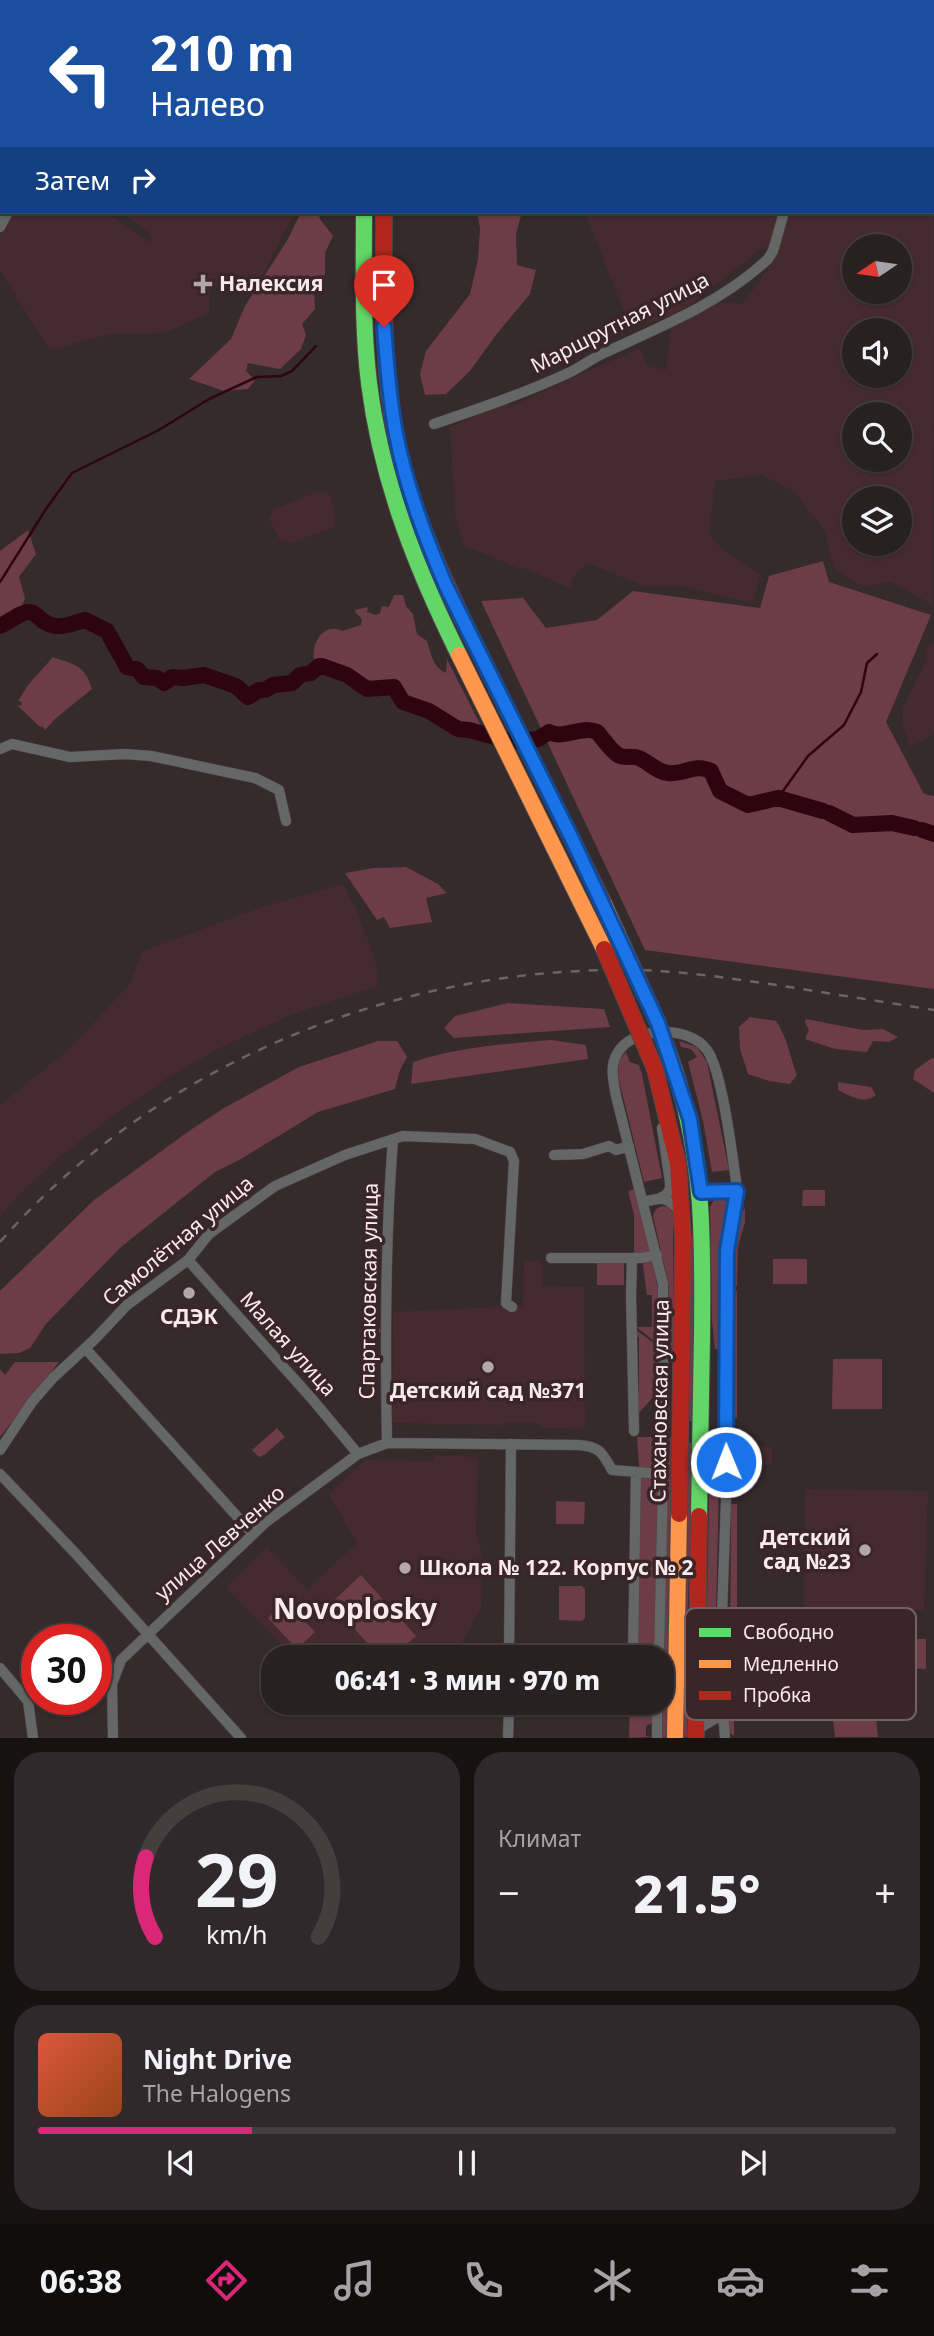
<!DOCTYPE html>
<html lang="ru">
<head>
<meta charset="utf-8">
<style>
	body { margin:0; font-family:"Noto Sans",sans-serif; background:#30282a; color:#f1f3f6; height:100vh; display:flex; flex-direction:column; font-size:26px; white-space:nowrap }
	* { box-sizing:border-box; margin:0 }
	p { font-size:23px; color:#a5a3a5 }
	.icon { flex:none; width:38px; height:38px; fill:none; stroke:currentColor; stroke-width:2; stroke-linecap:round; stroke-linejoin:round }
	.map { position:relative; height:1738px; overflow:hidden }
	.details { display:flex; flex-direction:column; gap:14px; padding:14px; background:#161212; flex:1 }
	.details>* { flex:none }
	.guide { position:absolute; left:0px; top:0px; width:934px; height:214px; box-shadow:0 2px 5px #0004,0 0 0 2px #443e3f; background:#1a4fa0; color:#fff; overflow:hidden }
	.needle { width:46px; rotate:257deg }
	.tools { position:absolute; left:842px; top:234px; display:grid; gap:14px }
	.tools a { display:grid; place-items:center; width:70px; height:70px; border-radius:50%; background:#282021; box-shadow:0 2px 5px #0004,0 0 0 2px #443e3f; font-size:35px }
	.speed { position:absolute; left:21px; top:1624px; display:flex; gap:14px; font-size:35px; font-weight:700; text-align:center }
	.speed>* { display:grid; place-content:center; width:91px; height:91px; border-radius:50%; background:#282021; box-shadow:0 2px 5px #0004,0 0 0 2px #443e3f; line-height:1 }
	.speed .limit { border:10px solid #d22; background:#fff; color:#111 }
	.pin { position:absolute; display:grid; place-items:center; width:60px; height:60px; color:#fff; margin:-72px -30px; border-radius:50% 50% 50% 0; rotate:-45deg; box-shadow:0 0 7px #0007 }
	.pin .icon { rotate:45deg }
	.me { position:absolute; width:77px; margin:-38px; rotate:359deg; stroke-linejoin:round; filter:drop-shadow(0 0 5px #0008) }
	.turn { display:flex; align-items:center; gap:24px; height:147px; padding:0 35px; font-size:32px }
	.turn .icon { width:91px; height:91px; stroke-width:2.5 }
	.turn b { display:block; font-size:49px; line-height:60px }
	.then { display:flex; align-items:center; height:66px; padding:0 35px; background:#0003; gap:14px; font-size:26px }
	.big { font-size:52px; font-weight:800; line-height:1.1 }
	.details .tile { flex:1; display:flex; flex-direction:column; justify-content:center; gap:10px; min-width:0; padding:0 24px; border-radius:28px; background:#30282a }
	.details .dial { align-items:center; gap:0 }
	.dial svg { height:182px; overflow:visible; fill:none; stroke:#443e3f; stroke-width:7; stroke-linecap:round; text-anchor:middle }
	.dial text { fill:#f1f3f6; stroke:none }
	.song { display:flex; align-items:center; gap:21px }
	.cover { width:84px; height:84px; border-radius:10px; background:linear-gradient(135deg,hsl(10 70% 55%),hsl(20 70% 35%)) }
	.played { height:7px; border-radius:4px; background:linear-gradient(90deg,#db2777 25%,#443e3f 25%) }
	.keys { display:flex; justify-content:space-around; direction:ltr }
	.heat { display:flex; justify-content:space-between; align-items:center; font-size:38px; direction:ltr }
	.details .tiles { flex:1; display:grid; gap:14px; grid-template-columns:1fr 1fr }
	.tile:last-child { grid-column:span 2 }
	.trip { position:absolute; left:261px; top:1645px; width:413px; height:70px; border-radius:28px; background:#282021; box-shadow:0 2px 5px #0004,0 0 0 2px #443e3f; font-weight:800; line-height:70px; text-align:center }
	.tab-bar { display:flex; height:112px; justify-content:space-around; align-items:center; background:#100d0d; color:#a5a3a5 }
	.tab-bar .icon { width:49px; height:49px }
	.tab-bar .active { color:#db2777 }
	.tab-bar b { font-size:32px; color:#f1f3f6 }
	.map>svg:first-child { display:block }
	.built { fill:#452b2f; fill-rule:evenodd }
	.green { fill:#6c3c47 }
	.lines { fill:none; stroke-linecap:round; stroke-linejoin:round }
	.stream { stroke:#2e0410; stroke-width:2.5 }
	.river { stroke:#2e0410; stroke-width:16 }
	.street-casing { stroke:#4f4648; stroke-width:11 }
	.fast-casing { stroke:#4f4648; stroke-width:18 }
	.slow-casing { stroke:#4f4648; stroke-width:18 }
	.jam-casing { stroke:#4f4648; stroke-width:18 }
	.street { stroke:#656666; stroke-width:10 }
	.fast { stroke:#63d668; stroke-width:16 }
	.slow { stroke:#ff974d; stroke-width:16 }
	.jam { stroke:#b3261e; stroke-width:16 }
	.rail { stroke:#686564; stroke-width:2.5; stroke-dasharray:9 9; stroke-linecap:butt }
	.slow-bridge-casing { stroke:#4f4648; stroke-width:18; stroke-linecap:butt }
	.jam-bridge-casing { stroke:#4f4648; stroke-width:18; stroke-linecap:butt }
	.slow-bridge { stroke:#ff974d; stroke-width:16 }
	.jam-bridge { stroke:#b3261e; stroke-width:16 }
	.route-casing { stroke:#114b97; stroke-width:18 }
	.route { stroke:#1a73e8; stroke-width:12 }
	.poi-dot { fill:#b4a7a9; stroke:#3a2529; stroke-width:2.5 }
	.labels { text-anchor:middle; stroke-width:7; stroke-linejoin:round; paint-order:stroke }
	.poi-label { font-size:21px; font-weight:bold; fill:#f8eaec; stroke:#3a2529; text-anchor:start }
	.street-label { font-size:21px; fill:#f8eaec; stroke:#3a2529 }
	.district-label { font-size:28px; font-weight:bold; fill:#f8eaec; stroke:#3a2529 }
	.key { fill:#3a2529; stroke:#736064; stroke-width:2 }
	.key-label { font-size:19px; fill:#f8eaec }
</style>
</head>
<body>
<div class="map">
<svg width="934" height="1738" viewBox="0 0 934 1738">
	<rect width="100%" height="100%" fill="#352a2c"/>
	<path class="built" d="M668,0H934L933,605L891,582L863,587L834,569L825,532L794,491L762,475L715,481L709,535L724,551L761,575L752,604L681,586H644L588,563L576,574L569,588L522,567L520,569L463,545L455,514L450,427L507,402L509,407L639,348L648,366L666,370L671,329L716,302L743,304L780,251L777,249L787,212H933V2H657ZM854,247H900V292H854ZM854,331H900V376H854ZM854,415H900V460H854ZM854,499H900V544H854Z
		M13,212H106L149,242L153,236L121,212H295L259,282L209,285V313L165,333L110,334L50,350L0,271V237Z
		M585,212H781L772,247H764L675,316L630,327Z
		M319,491L330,495L336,517L334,527L290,543L279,539L269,518L274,509Z
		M934,643V734L910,747L903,726V707L927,659L925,649Z
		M343,884L358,913L375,960L379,985L291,1015L224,1046L170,1076L106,1121L60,1157L19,1195L0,1217V1105L67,1051L129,985L143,951L262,907Z
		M524,1261H542V1286L584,1287L585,1429L544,1428L534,1422H508L504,1425L392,1423L393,1312L523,1306Z
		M740,1447H772V1465H761V1477H739Z
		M434,1455L478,1457L476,1534L482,1553L481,1608L454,1657H293L226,1587L267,1547L307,1589L357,1543L329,1494L365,1460L433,1461Z
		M805,1489L928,1491L924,1610L804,1609Z"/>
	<path class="green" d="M301,212H318L320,219L333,236L325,253V274L314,290L315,309L302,324L306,335L301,349L280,369L248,363L246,371L255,380L248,389L224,391L189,379L231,339L245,306L288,239Z
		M477,212H522L516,234L517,265L536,270L530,294L496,335L470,371L446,394L425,395L420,374L426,351L470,294L478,259L480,228Z
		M28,530L36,554L19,577L25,598L14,626L0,627V551Z
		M823,561L829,582L931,615L886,722L924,794L934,796V989L645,950L481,601L523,598L546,628L597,620L633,591L760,608L769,576Z
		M394,595H403L406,606L413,614L417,634L427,641C431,654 433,667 446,673L447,659L484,732L469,728H458L428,708L405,700L397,686H366L348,672L334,667L328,662L322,663L314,659C311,643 324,622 342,631L361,625L362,619L355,612V610L368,607L367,612L376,615L380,613L382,606L389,607Z
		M53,657C75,665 85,665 92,689L55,719L45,730L42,726L40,727L17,705L21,706L22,702L18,701L28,685Z
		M406,867L438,884L447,893L426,898L432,922L390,928L384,917L377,920L345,873L374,868Z
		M508,1003L604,1009L610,1027L454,1038L444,1028L455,1016Z
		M750,1017L776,1021C787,1036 790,1057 797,1075L790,1084L769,1081L748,1074L740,1049L739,1027Z
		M806,1019L863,1030L883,1029L898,1037L889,1042L873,1041L867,1052L835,1049L805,1039L809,1030L805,1023Z
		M551,1040L586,1045L588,1059L411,1084L413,1062C458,1047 504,1044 551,1040Z
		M378,1041H397L407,1057L400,1070L395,1089L318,1112L241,1159L215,1172L121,1247L46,1324L30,1348L19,1353L0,1354V1291L94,1200L189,1131L224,1108L299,1067Z
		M679,1041L697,1047L707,1062L729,1170L712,1172L703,1121L688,1062L697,1057L691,1049L681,1047Z
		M626,1052L630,1062L639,1065L642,1074L662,1178L644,1182L618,1076L619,1060Z
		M932,1058L934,1059V1093L913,1079L915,1070Z
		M838,1082L871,1087L876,1095C864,1105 850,1096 838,1090Z
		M634,1189L651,1254L634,1257V1215L628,1191Z
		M803,1190H825V1206H802Z
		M722,1198L729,1203L730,1210L721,1254L719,1349H715L712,1321L710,1207L714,1200Z
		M662,1206L669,1207L673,1213V1354L669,1355V1287L653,1216L656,1209Z
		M745,1208V1222L738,1246L737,1286H731C732,1263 730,1227 745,1208Z
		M691,1238H694L693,1421H689Z
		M773,1259H807V1284H773Z
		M597,1260H624V1285H597Z
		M654,1260L659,1302L658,1344L636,1327H652V1295H647L643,1266L644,1262Z
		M731,1291H737V1418H731Z
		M368,1324H375L382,1331L374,1336V1353L383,1358L382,1363L366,1361Z
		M631,1326L660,1348L659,1390L634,1419L633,1392H639V1337L631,1336Z
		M833,1359H882V1409H832Z
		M15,1362H59L0,1437V1369L5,1375Z
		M277,1428L285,1437L264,1455L259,1457L252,1450Z
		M637,1437H659V1465L649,1468L639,1467Z
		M665,1437H671L667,1737L661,1738Z
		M710,1440H720L714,1700L712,1708L705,1715Z
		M693,1442L687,1632V1737L682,1738L688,1443Z
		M738,1446L737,1498H731V1447Z
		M641,1476L656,1477L659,1480L654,1649H636Z
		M556,1501L585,1502L584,1524H556Z
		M731,1504H737V1666H730Z
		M361,1575L416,1636L392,1657H380L331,1603Z
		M559,1586H582L585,1589V1618L582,1621L559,1620Z
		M286,1601L315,1632L297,1649L268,1618Z
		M866,1638L926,1639V1669L866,1668Z
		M728,1681L734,1684V1736L728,1731L726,1684Z
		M630,1703H652V1706L646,1709V1715L652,1716V1723L646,1726V1736L652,1737L629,1738Z
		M876,1716L878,1737H835L833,1721Z"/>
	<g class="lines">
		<path class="stream" d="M0,582L46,509L72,473L159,430L209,399L257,377L281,376L292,371L316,346
			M778,798L808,756L844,725L861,692L867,663L877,654"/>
		<path class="river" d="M0,626C7,623 23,611 29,612C35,612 39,618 43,621C57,631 71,624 85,620L107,631L127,667L137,669L144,677L157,678L164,683L172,677L183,678L204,675L236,686L248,697L259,690H265L273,685L292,683L300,675L311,673L319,666H322L347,675L367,689L394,687L403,702L429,711L458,729L469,730L510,741H518L538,739L549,732C564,740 580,725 597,732C599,733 610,750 618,755C625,759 632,755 639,758C650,763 657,772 668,773C684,775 695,763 711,771L720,791L748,805L778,798L823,811
			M829,813L853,825L892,823L914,828
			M922,830L934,834"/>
		<g class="street-casing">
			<path id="street" d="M111,2L112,0
				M326,2V0
				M840,2V0
				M0,155L2,156
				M0,227L8,212
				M434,424C478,409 522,394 564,375C579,369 592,358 606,352C663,326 722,302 768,259L773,251L784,212
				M0,749L12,744L70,757L125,754L151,756L255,778L279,790L286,821
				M554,1155L583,1154L609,1146L616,1150L629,1146
				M701,1192L737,1191
				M660,1198L666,1195L670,1189V1182L662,1128
				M643,1202C663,1197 667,1196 681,1213
				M551,1258H641L657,1255
				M632,1259L631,1295L634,1431
				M188,1260L313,1400L358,1454
				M85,1348L253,1534
				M387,1443C385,1342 385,1240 393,1140
				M0,1450L32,1402L53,1378L95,1339L127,1305L188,1260L209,1234L275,1186L345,1155L403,1136L475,1139L510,1152L514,1161L506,1303L512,1307
				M0,1474L76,1554L241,1738
				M509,1657L511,1444
				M595,1657H632
				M633,1657L636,1473
				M659,1657L664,1433L663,1284L616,1096C614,1083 609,1067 617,1054C631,1026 690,1025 707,1050C722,1070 732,1153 736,1181L737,1197L727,1251L726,1500L720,1674L725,1738
				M0,1668L28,1701L33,1738
				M696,1730L723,1714
				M113,1738L112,1684L121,1660L266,1522L358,1454L387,1443L579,1445C600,1447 602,1452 612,1470L663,1474
				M508,1738L509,1703
				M657,1738V1703"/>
		</g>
		<g class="fast-casing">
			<path id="fast" d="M361,0V2
				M364,212C364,269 362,326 369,383C381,480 416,568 459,655
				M675,1071C704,1163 703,1240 702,1335C701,1395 700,1456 699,1516"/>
		</g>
		<g class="slow-casing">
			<path id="slow" d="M675,1738L679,1514"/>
		</g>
		<g class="jam-casing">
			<path id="jam" d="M381,0V2
				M384,212C384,287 381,363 396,437C412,514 446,586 481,656
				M655,1069L678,1164L683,1238L679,1514
				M696,1738L699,1516"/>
		</g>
		<use href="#street" class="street"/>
		<use href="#fast" class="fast"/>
		<use href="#slow" class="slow"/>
		<use href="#jam" class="jam"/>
		<path class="rail" d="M0,1242C157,1062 400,966 636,970C685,971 734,979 783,986C833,994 884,1002 934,1010"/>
		<g class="slow-bridge-casing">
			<path id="slow-bridge" d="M459,655L604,949
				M603,902L658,1023L675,1071"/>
		</g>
		<g class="jam-bridge-casing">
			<path id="jam-bridge" d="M481,656L603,902
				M604,949L655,1069"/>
		</g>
		<use href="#slow-bridge" class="slow-bridge"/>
		<use href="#jam-bridge" class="jam-bridge"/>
	</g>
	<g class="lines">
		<g class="route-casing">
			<path id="route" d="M384,327C387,363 389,399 396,434C406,487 425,537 446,586L572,839L658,1023L690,1119L701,1192L737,1191L727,1251L726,1462"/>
		</g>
		<use href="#route" class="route"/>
	</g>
	<g class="poi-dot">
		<path d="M199.5 273.5h7v7h7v7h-7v7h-7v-7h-7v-7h7z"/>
		<circle cx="189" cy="1293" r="7"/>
		<circle cx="488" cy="1367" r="7"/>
		<circle cx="865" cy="1550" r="7"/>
		<circle cx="405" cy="1568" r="7"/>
	</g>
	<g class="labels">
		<g class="poi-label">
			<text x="219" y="291">Налексия</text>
			<text x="189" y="1324" text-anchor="middle">СДЭК</text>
			<text x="488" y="1398" text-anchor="middle">Детский сад №371</text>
			<text x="851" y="1545" text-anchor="end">Детский<tspan x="851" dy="24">сад №23</tspan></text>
			<text x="419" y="1575">Школа № 122. Корпус № 2</text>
		</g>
		<g class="street-label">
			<text transform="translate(620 323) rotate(-27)" y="7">Маршрутная улица</text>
			<text transform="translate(178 1241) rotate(-40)" y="7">Самолётная улица</text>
			<text transform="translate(369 1291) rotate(-89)" y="7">Спартаковская улица</text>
			<text transform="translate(288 1344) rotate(48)" y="7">Малая улица</text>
			<text transform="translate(660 1401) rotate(-89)" y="7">Стахановская улица</text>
			<text transform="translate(220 1543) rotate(-41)" y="7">улица Левченко</text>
		</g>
		<g class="district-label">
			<text x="355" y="1619">Novoplosky</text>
		</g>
	</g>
	<rect x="685" y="1608" width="231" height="112" rx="10" class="key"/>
	<rect x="699" y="1628" width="32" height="9" fill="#63d668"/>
	<rect x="699" y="1660" width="32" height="8" fill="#ff974d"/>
	<rect x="699" y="1691" width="32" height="9" fill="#b3261e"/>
	<g class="key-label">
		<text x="743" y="1639">Свободно</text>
		<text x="743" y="1671">Медленно</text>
		<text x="743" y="1702">Пробка</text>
	</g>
</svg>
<div class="tools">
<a><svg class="needle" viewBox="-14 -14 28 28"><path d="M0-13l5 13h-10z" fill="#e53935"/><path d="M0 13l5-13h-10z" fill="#a5a3a5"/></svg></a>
<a><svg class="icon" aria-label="sound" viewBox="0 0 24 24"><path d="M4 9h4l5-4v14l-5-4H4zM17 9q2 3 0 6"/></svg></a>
<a><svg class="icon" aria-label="search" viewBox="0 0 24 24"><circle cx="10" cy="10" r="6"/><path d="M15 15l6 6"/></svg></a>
<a><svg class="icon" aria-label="layers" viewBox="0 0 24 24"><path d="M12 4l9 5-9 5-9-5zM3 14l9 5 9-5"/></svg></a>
</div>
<div class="speed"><div class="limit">30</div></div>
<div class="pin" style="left:384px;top:327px;background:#d93025"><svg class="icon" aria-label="arrive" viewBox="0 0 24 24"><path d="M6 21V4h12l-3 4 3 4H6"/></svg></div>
<svg class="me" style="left:726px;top:1462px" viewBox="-20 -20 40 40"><circle r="17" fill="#1a73e8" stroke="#fff" stroke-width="3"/><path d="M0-11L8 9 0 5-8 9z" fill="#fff"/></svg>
<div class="trip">06:41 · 3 мин · 970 m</div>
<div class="guide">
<div class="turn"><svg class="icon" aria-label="left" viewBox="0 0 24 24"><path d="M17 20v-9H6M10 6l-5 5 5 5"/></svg><div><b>210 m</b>Налево</div></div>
<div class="then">Затем<svg class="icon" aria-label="right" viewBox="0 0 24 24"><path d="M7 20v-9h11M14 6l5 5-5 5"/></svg></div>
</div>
</div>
<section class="details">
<div class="tiles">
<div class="tile dial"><svg viewBox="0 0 100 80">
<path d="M14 69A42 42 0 1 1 86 69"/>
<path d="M14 69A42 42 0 0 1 10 34" stroke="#db2777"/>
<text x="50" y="56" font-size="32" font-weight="700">29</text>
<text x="50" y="72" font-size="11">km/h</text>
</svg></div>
<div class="tile"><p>Климат</p>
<div class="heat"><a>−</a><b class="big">21.5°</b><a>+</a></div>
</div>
<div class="tile">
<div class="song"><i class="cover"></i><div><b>Night Drive</b><p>The Halogens</p></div></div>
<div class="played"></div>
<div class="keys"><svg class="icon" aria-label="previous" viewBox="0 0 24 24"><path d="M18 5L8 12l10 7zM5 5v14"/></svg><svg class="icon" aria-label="pause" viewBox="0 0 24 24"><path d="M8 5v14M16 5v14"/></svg><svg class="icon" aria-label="next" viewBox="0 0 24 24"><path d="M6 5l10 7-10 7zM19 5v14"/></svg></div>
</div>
</div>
</section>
<nav class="tab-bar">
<b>06:38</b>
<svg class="icon active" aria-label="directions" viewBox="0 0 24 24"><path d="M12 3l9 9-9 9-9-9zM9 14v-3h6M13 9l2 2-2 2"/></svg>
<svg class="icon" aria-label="music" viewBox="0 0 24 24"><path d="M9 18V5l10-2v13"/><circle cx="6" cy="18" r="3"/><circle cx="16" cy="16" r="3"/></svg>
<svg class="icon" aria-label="phone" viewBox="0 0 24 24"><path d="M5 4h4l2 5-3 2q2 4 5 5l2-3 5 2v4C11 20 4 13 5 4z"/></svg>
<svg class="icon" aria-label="climate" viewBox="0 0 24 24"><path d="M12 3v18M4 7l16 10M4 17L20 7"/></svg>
<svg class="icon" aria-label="car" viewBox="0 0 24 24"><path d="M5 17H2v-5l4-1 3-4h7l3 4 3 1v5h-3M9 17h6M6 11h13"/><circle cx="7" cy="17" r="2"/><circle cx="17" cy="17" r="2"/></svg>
<svg class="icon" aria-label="filters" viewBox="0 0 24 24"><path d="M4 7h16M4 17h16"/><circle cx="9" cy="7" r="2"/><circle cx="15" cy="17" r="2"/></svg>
</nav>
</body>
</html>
